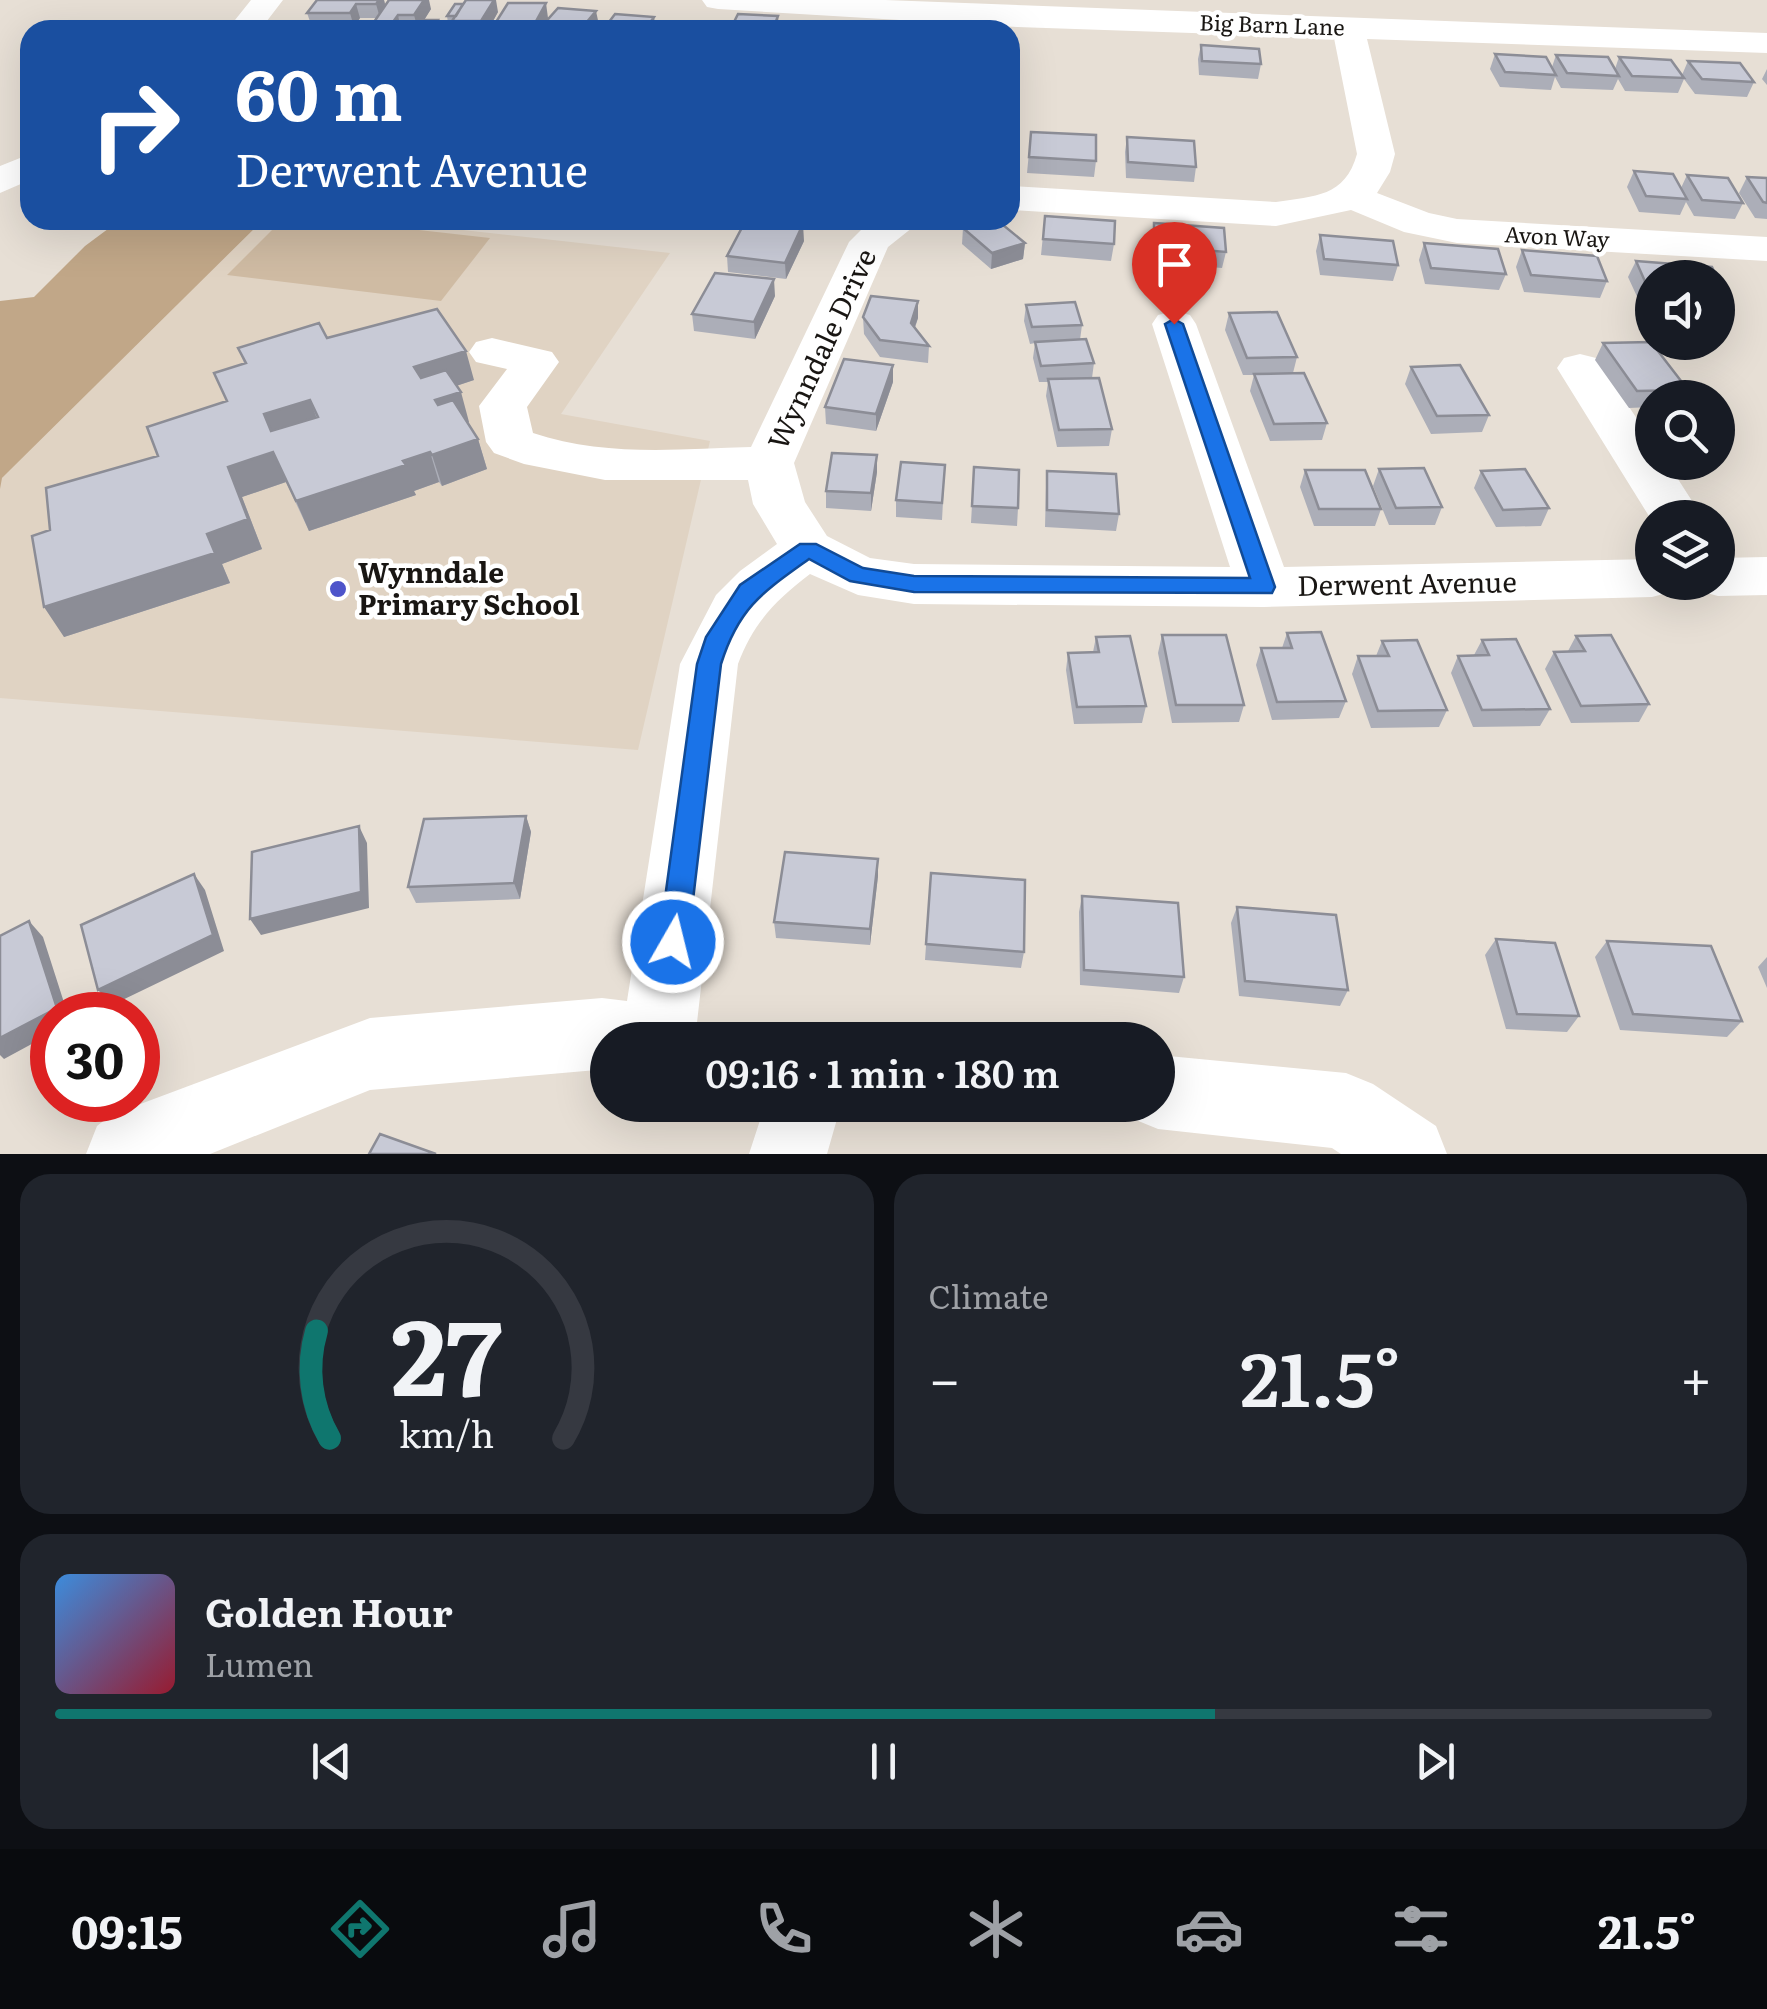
<!DOCTYPE html>
<html lang="en">
<head>
<meta charset="utf-8">
<style>
	body { margin:0; font-family:Literata,serif; background:#20242c; color:#f1f3f6; height:100vh; display:flex; flex-direction:column; font-size:38px; white-space:nowrap }
	* { box-sizing:border-box; margin:0 }
	p { font-size:32px; color:#9ea1a6 }
	.icon { flex:none; width:55px; height:55px; fill:none; stroke:currentColor; stroke-width:2; stroke-linecap:round; stroke-linejoin:round }
	.map { position:relative; height:1154px; overflow:hidden }
	.details { display:flex; flex-direction:column; gap:20px; padding:20px; background:#0d0f14; flex:1 }
	.details>* { flex:none }
	.banner { position:absolute; left:20px; top:20px; width:1000px; height:210px; border-radius:30px; box-shadow:0 10px 40px #0002; background:#1a4fa0; color:#fff; overflow:hidden }
	.buttons { position:absolute; left:1635px; top:260px; display:grid; gap:20px }
	.buttons a { display:grid; place-items:center; width:100px; height:100px; border-radius:50%; background:#171b24; box-shadow:0 10px 40px #0002; font-size:50px }
	.speed { position:absolute; left:30px; top:992px; display:flex; gap:20px; font-size:50px; font-weight:700; text-align:center }
	.speed>* { display:grid; place-content:center; width:130px; height:130px; border-radius:50%; background:#171b24; box-shadow:0 10px 40px #0002; line-height:1 }
	.speed .limit { border:15px solid #d22; background:#fff; color:#111 }
	.pin { position:absolute; display:grid; place-items:center; width:85px; height:85px; color:#fff; margin:-102px -42px; border-radius:50% 50% 50% 0; rotate:-45deg; box-shadow:0 0 10px #0007 }
	.pin .icon { rotate:45deg }
	.me { position:absolute; width:110px; margin:-55px; rotate:8deg; stroke-linejoin:round; filter:drop-shadow(0 0 8px #0008) }
	.turn { display:flex; align-items:center; gap:35px; height:210px; padding:0 50px; font-size:45px }
	.turn .icon { width:130px; height:130px; stroke-width:2.5 }
	.turn b { display:block; font-size:70px; line-height:85px }
	.big { font-size:75px; font-weight:600; line-height:1.1 }
	.details .widget { flex:1; display:flex; flex-direction:column; justify-content:center; gap:15px; min-width:0; padding:0 35px; border-radius:30px; background:#20242c }
	.details .dial { align-items:center; gap:0 }
	.dial svg { height:260px; overflow:visible; fill:none; stroke:#363941; stroke-width:7; stroke-linecap:round; text-anchor:middle }
	.dial text { fill:#f1f3f6; stroke:none }
	.song { display:flex; align-items:center; gap:30px }
	.cover { width:120px; height:120px; border-radius:15px; background:linear-gradient(135deg,hsl(210 70% 55%),hsl(350 70% 35%)) }
	.played { height:10px; border-radius:5px; background:linear-gradient(90deg,#0f766e 70%,#363941 70%) }
	.keys { display:flex; justify-content:space-around; direction:ltr }
	.heat { display:flex; justify-content:space-between; align-items:center; font-size:55px; direction:ltr }
	.details .tiles { flex:1; display:grid; gap:20px; grid-template-columns:1fr 1fr }
	.widget:last-child { grid-column:span 2 }
	.trip { position:absolute; left:590px; top:1022px; width:585px; height:100px; border-radius:50px; background:#171b24; box-shadow:0 10px 40px #0002; font-weight:600; line-height:100px; text-align:center }
	.tab-bar { display:flex; height:160px; justify-content:space-around; align-items:center; background:#090b0e; color:#9ea1a6 }
	.tab-bar .icon { width:70px; height:70px }
	.tab-bar .current { color:#0f766e }
	.tab-bar b { font-size:45px; color:#f1f3f6 }
	.map>svg:first-child { display:block }
	.built { fill:#e0d3c3 }
	.green { fill:#cfbba3 }
	.forest { fill:#c1a788 }
	.lines { fill:none; stroke-linecap:round; stroke-linejoin:round }
	.minor { fill:#fff; fill-rule:evenodd }
	.wall { fill:#acaeb8 }
	.shaded-wall { fill:#8c8d96 }
	.building { fill:#c8cad6; stroke:#8c8d96; stroke-width:2.5; fill-rule:evenodd }
	.route { fill:#1a73e8; stroke:#114b97; stroke-width:2.5 }
	.poi-dot { fill:#4e54ca; stroke:#fff; stroke-width:4 }
	.labels { text-anchor:middle; stroke-width:9; stroke-linejoin:round; paint-order:stroke }
	.far-street-label { font-size:22px; fill:#191613; stroke:#fff }
	.street-label { font-size:28px; fill:#191613; stroke:#fff }
	.poi-label { font-size:28px; font-weight:bold; fill:#191613; stroke:#fff; text-anchor:start }
</style>
</head>
<body>
<div class="map">
<svg width="1767" height="1154" viewBox="0 0 1767 1154">
	<rect width="100%" height="100%" fill="#e7dfd5"/>
	<path class="built" d="M263,220H373L670,253L561,414L710,441L638,750L0,698V480Z"/>
	<path class="green" d="M282,220H330L490,238L441,301L227,275Z"/>
	<path class="forest" d="M120,220H263L2,478L0,489V301L34,297L85,246Z"/>
	<g class="lines">
		<path class="minor" d="M251,0H283L260,30H227Z
			M702,0H885L1767,33V53L1367,39L1395,154L1390,172L1377,193L1429,213L1457,219L1767,237V261L1457,243L1404,232L1351,210L1276,226L1010,210V186L1276,202C1315,196 1345,197 1357,154L1334,38L1017,27L718,9L707,7Z
			M30,154V180L0,193V166Z
			M871,220H922L888,247L794,463L805,502L827,536L870,558L914,564L1230,567L1152,324L1158,315L1174,311L1190,315L1196,324L1284,567L1652,559V582H1677L1671,592L1652,597L1264,607L914,604L858,595L810,574C776,600 753,623 738,664L695,1040H608V1069L370,1090L210,1154H86L97,1126L111,1115L370,1018L602,998L627,1001L680,664L716,595L740,571L777,544L753,504L748,480H605L524,464L494,453L486,442L479,406L507,369L476,362L469,352L476,342L492,338L552,352L559,362L527,407L533,433C603,457 679,449 751,447L849,242Z
			M1580,354L1596,358L1652,441V462H1667L1703,518H1652V521L1557,368L1564,358Z
			M1767,557V595L1718,596L1699,591L1694,582H1718V558Z
			M1158,1055L1346,1073L1373,1084L1436,1126L1447,1154H1341L1332,1148L1158,1129L1131,1118L1125,1105H1158Z
			M765,1105H841L827,1154H749Z"/>
	</g>
	<path class="wall" d="M317,0H384L385,5L431,9L424,20L439,28L438,30H376L374,22L376,18H360L354,27H312L307,13Z
		M498,12L488,30H455L453,23H448L447,16Z
		M548,18L546,21L599,25L595,30H542V29L541,30H498L496,22Z
		M1201,45L1261,64L1258,79L1199,75L1198,59Z
		M1495,54L1552,67L1556,55L1615,69L1619,57L1682,75L1688,61L1754,82L1747,97L1695,94L1684,79L1678,93L1625,91L1618,79L1613,90L1561,88L1555,77L1551,90L1500,87L1490,69Z
		M1767,69V85L1762,79Z
		M1031,132L1096,161L1094,177L1027,173Z
		M1127,137L1196,167L1194,182L1126,178L1125,152Z
		M1634,171L1681,188L1687,175L1743,203L1735,219L1694,216L1686,202L1680,215L1639,212L1627,187Z
		M1747,177L1767,178V219L1755,218L1739,193Z
		M1045,216L1114,244L1111,261L1041,255Z
		M1154,223L1226,252L1222,268L1151,262V239Z
		M963,228L1025,243L1023,259L991,269L962,244Z
		M1320,235L1398,265L1393,281L1320,275L1316,251Z
		M804,241L786,279L728,272L727,256Z
		M1424,243L1506,274L1499,290L1425,284L1419,260Z
		M1522,250L1607,281L1600,298L1524,292L1516,267Z
		M1636,261L1652,278V304L1640,303L1628,277Z
		M1718,278L1725,292L1718,308Z
		M775,296L755,339L694,331L692,314Z
		M1026,305L1082,325L1080,340L1094,363L1092,378L1112,429L1109,446L1057,447L1046,396L1048,382H1039L1033,358L1035,343L1030,344L1024,321Z
		M1229,313L1297,357L1293,373L1327,423L1322,440L1270,441L1250,391L1254,375H1243L1225,330Z
		M863,317L918,318L915,328L929,346L928,363L880,357L864,334Z
		M327,338L474,380L456,386L468,422L478,439L487,469L442,486L439,482L414,491L416,495L309,531L286,482L242,497L262,549L222,564L230,583L64,637L50,530L158,456L227,402L244,363L238,348Z
		M1603,343L1688,390L1684,398H1652V407L1629,408L1595,360Z
		M1411,367L1489,415L1482,432L1431,434L1405,384Z
		M893,382L876,431L826,424L825,407Z
		M945,465L942,520L896,517V500Z
		M974,467L1018,508L1017,526L971,523Z
		M1379,469L1442,507L1435,525H1389L1373,486Z
		M1305,470L1381,509L1375,526H1314L1300,487Z
		M1047,471L1119,514L1116,531L1045,527L1046,488Z
		M1481,471L1549,508L1541,526L1496,527L1474,488Z
		M877,472L871,511L826,508V491Z
		M1287,633L1346,701L1339,718L1272,720L1256,665L1261,648H1282Z
		M1162,635L1244,705L1239,722L1172,723L1158,653Z
		M1576,636L1649,704L1639,722L1571,723L1545,669L1554,652L1568,651Z
		M1096,637L1146,706L1142,723L1074,724L1066,670L1068,653L1093,652Z
		M1482,640L1550,709L1540,726L1473,727L1451,673L1458,656L1474,655Z
		M1382,641L1447,710L1439,727L1371,728L1352,674L1358,656H1376Z
		M526,816L531,832L520,899L416,903L408,887Z
		M931,873L1024,952L1021,968L925,960Z
		M878,876L870,945L776,938L774,922Z
		M1082,896L1184,977L1179,993L1080,985L1079,912Z
		M1237,907L1348,990L1340,1006L1239,996L1231,923Z
		M1496,939L1579,1016L1567,1032L1506,1029L1485,955Z
		M1607,941L1742,1021L1727,1037L1620,1030L1595,957Z
		M1767,957V988L1758,967Z"/>
	<path class="shaded-wall" d="M379,0H384L386,8L380,18L376,4Z
		M424,0H429L431,9L418,30L414,15Z
		M494,0H496L498,12L488,30H483L481,21Z
		M546,3L548,18L544,26H542L541,30H536L535,23Z
		M356,4L360,18L354,27L350,13Z
		M596,11L599,25L595,30H581Z
		M398,15L401,30H395L393,22Z
		M778,16L779,30H773V29Z
		M654,17L656,30H645Z
		M803,224L804,241L786,279L785,263Z
		M1025,243L1023,259L991,269L992,253Z
		M774,279L775,296L755,339L754,322Z
		M918,301V318L910,340L911,323Z
		M466,351L474,380L423,397L414,367Z
		M893,365V382L876,431V414Z
		M461,392L469,422L444,430L435,400Z
		M310,400L321,430L277,444L264,414Z
		M478,439L487,469L442,486L432,455Z
		M273,452L286,482L242,497L262,549L222,564L230,583L64,637L44,607L207,534L228,467Z
		M430,452L439,482L414,491L416,495L309,531L296,501Z
		M877,455V472L871,511V493Z
		M526,816L531,832L520,899L514,883Z
		M359,826L367,843L369,908L261,935L250,919Z
		M878,859V876L870,945V929Z
		M194,874L205,890L224,951L112,1005L98,990Z
		M29,921L43,937L68,1015H52V1033L4,1059L0,1055V1038Z"/>
	<path class="building" d="M317,0H379L376,4H356L350,13H307Z
		M389,0H424L414,15H398L393,22H374Z
		M466,0H494L481,21H452Z
		M508,3H546L535,23L496,22Z
		M455,4H463L456,16H447Z
		M558,8L596,11L581,29L542,26Z
		M615,14L654,17L645,30H603Z
		M738,14L778,16L773,29L730,30Z
		M421,20H438L433,30H416Z
		M817,24L869,28L868,30H814Z
		M1201,45L1259,49L1261,64L1202,61Z
		M1495,54L1546,57L1556,75L1505,72Z
		M1556,55L1608,57L1619,76L1567,73Z
		M1619,57L1671,60L1684,78L1632,76Z
		M1688,61L1740,63L1754,82L1702,79Z
		M1031,132L1096,135V161L1029,157Z
		M1127,137L1194,141L1196,167L1128,162Z
		M1634,171L1673,174L1687,199L1646,196Z
		M1687,175L1728,178L1743,203L1702,200Z
		M1747,177L1767,178V203L1763,202Z
		M1045,216L1115,221L1114,244L1043,239Z
		M746,220H763L803,224L785,263L727,256Z
		M988,220H997L1025,243L992,253L963,228Z
		M1154,223L1224,228L1226,252L1154,246Z
		M1320,235L1393,241L1398,265L1324,259Z
		M1424,243L1498,249L1506,274L1431,268Z
		M1522,250L1597,256L1607,281L1531,275Z
		M1636,261L1712,267L1717,278H1652V287L1647,286Z
		M715,273L774,279L754,322L692,314Z
		M1718,278L1725,292H1718Z
		M871,296L918,301L911,323L929,346L880,340L863,317Z
		M1075,302L1082,325L1032,327L1026,305Z
		M437,309L466,351L414,367L421,378L446,370L461,392L435,400L438,405L453,400L478,439L432,455L430,452L403,461L406,465L296,501L273,452L228,467L248,519L207,534L215,553L44,607L32,536L50,530L46,488L158,456L147,427L227,401L214,373L246,363L238,348L319,323L327,338ZM310,400L318,417L271,431L264,414Z
		M1277,312L1297,357L1247,358L1229,313Z
		M1086,339L1094,363L1041,366L1035,342Z
		M1651,342L1688,390L1637,391L1603,343Z
		M844,359L893,365L876,414L825,407Z
		M1460,365L1489,415L1437,416L1411,367Z
		M1304,373L1327,423L1274,424L1254,374Z
		M1099,378L1112,429L1059,430L1048,379Z
		M832,453L877,455L871,493L826,491Z
		M901,462L945,465L942,503L896,500Z
		M974,467L1019,470L1018,508L972,506Z
		M1424,468L1442,507L1396,508L1379,469Z
		M1525,469L1549,508L1503,510L1481,471Z
		M1305,470H1365L1381,509H1319Z
		M1047,471L1116,474L1119,514L1047,510Z
		M1321,632L1346,701L1277,702L1261,648H1292L1287,633Z
		M1162,635H1226L1244,705H1176Z
		M1611,635L1649,704L1581,706L1554,652L1585,651L1576,636Z
		M1130,636L1146,706L1077,707L1068,653L1099,652L1096,637Z
		M1516,639L1550,709L1482,710L1458,656L1489,655L1482,640Z
		M1417,640L1447,710L1378,711L1358,656H1389L1382,641Z
		M526,816L514,883L408,887L424,819Z
		M359,826L361,892L250,919L252,852Z
		M785,852L878,859L870,929L774,922Z
		M931,873L1025,880L1024,952L926,944Z
		M194,874L213,935L98,990L81,925Z
		M1082,896L1178,903L1184,977L1084,970Z
		M1237,907L1336,915L1348,990L1245,981Z
		M29,921L57,1008L0,1038V936Z
		M1496,939L1555,943L1579,1016L1517,1014Z
		M1607,941L1711,946L1742,1021L1633,1014Z
		M380,1134L436,1154H369Z"/>
	<path class="route" d="M1174,319L1183,324L1275,587L1272,593L914,592L850,581L809,559C763,592 739,607 721,664L688,942L683,951L673,955L663,951L659,942L697,664L706,637L740,585L800,544H816L863,568L914,576L1250,578L1165,324Z"/>
	<circle class="poi-dot" cx="338" cy="589" r="10"/>
	<g class="labels">
		<g class="far-street-label">
			<text transform="translate(1272 25) rotate(2)" y="8">Big Barn Lane</text>
			<text transform="translate(1557 237) rotate(3)" y="8">Avon Way</text>
		</g>
		<g class="street-label">
			<text transform="translate(822 349) rotate(-65)" y="10">Wynndale Drive</text>
			<text transform="translate(1407 584) rotate(-1)" y="10">Derwent Avenue</text>
		</g>
		<g class="poi-label">
			<text x="358" y="583">Wynndale<tspan x="358" dy="32">Primary School</tspan></text>
		</g>
	</g>
</svg>
<div class="buttons">
<a><svg class="icon" aria-label="sound" viewBox="0 0 24 24"><path d="M4 9h4l5-4v14l-5-4H4zM17 9q2 3 0 6"/></svg></a>
<a><svg class="icon" aria-label="search" viewBox="0 0 24 24"><circle cx="10" cy="10" r="6"/><path d="M15 15l6 6"/></svg></a>
<a><svg class="icon" aria-label="layers" viewBox="0 0 24 24"><path d="M12 4l9 5-9 5-9-5zM3 14l9 5 9-5"/></svg></a>
</div>
<div class="speed"><div class="limit">30</div></div>
<div class="pin" style="left:1174px;top:324px;background:#d93025"><svg class="icon" aria-label="arrive" viewBox="0 0 24 24"><path d="M6 21V4h12l-3 4 3 4H6"/></svg></div>
<svg class="me" style="left:673px;top:942px" viewBox="-20 -20 40 40"><circle r="17" fill="#1a73e8" stroke="#fff" stroke-width="3"/><path d="M0-11L8 9 0 5-8 9z" fill="#fff"/></svg>
<div class="trip">09:16 · 1 min · 180 m</div>
<div class="banner">
<div class="turn"><svg class="icon" aria-label="right" viewBox="0 0 24 24"><path d="M7 20v-9h11M14 6l5 5-5 5"/></svg><div><b>60 m</b>Derwent Avenue</div></div>
</div>
</div>
<section class="details">
<div class="tiles">
<div class="widget dial"><svg viewBox="0 0 100 80">
<path d="M14 69A42 42 0 1 1 86 69"/>
<path d="M14 69A42 42 0 0 1 10 36" stroke="#0f766e"/>
<text x="50" y="56" font-size="32" font-weight="700">27</text>
<text x="50" y="72" font-size="11">km/h</text>
</svg></div>
<div class="widget"><p>Climate</p>
<div class="heat"><a>−</a><b class="big">21.5°</b><a>+</a></div>
</div>
<div class="widget">
<div class="song"><i class="cover"></i><div><b>Golden Hour</b><p>Lumen</p></div></div>
<div class="played"></div>
<div class="keys"><svg class="icon" aria-label="previous" viewBox="0 0 24 24"><path d="M18 5L8 12l10 7zM5 5v14"/></svg><svg class="icon" aria-label="pause" viewBox="0 0 24 24"><path d="M8 5v14M16 5v14"/></svg><svg class="icon" aria-label="next" viewBox="0 0 24 24"><path d="M6 5l10 7-10 7zM19 5v14"/></svg></div>
</div>
</div>
</section>
<nav class="tab-bar">
<b>09:15</b>
<svg class="icon current" aria-label="directions" viewBox="0 0 24 24"><path d="M12 3l9 9-9 9-9-9zM9 14v-3h6M13 9l2 2-2 2"/></svg>
<svg class="icon" aria-label="music" viewBox="0 0 24 24"><path d="M9 18V5l10-2v13"/><circle cx="6" cy="18" r="3"/><circle cx="16" cy="16" r="3"/></svg>
<svg class="icon" aria-label="phone" viewBox="0 0 24 24"><path d="M5 4h4l2 5-3 2q2 4 5 5l2-3 5 2v4C11 20 4 13 5 4z"/></svg>
<svg class="icon" aria-label="climate" viewBox="0 0 24 24"><path d="M12 3v18M4 7l16 10M4 17L20 7"/></svg>
<svg class="icon" aria-label="car" viewBox="0 0 24 24"><path d="M5 17H2v-5l4-1 3-4h7l3 4 3 1v5h-3M9 17h6M6 11h13"/><circle cx="7" cy="17" r="2"/><circle cx="17" cy="17" r="2"/></svg>
<svg class="icon" aria-label="filters" viewBox="0 0 24 24"><path d="M4 7h16M4 17h16"/><circle cx="9" cy="7" r="2"/><circle cx="15" cy="17" r="2"/></svg>
<b>21.5°</b>
</nav>
</body>
</html>
